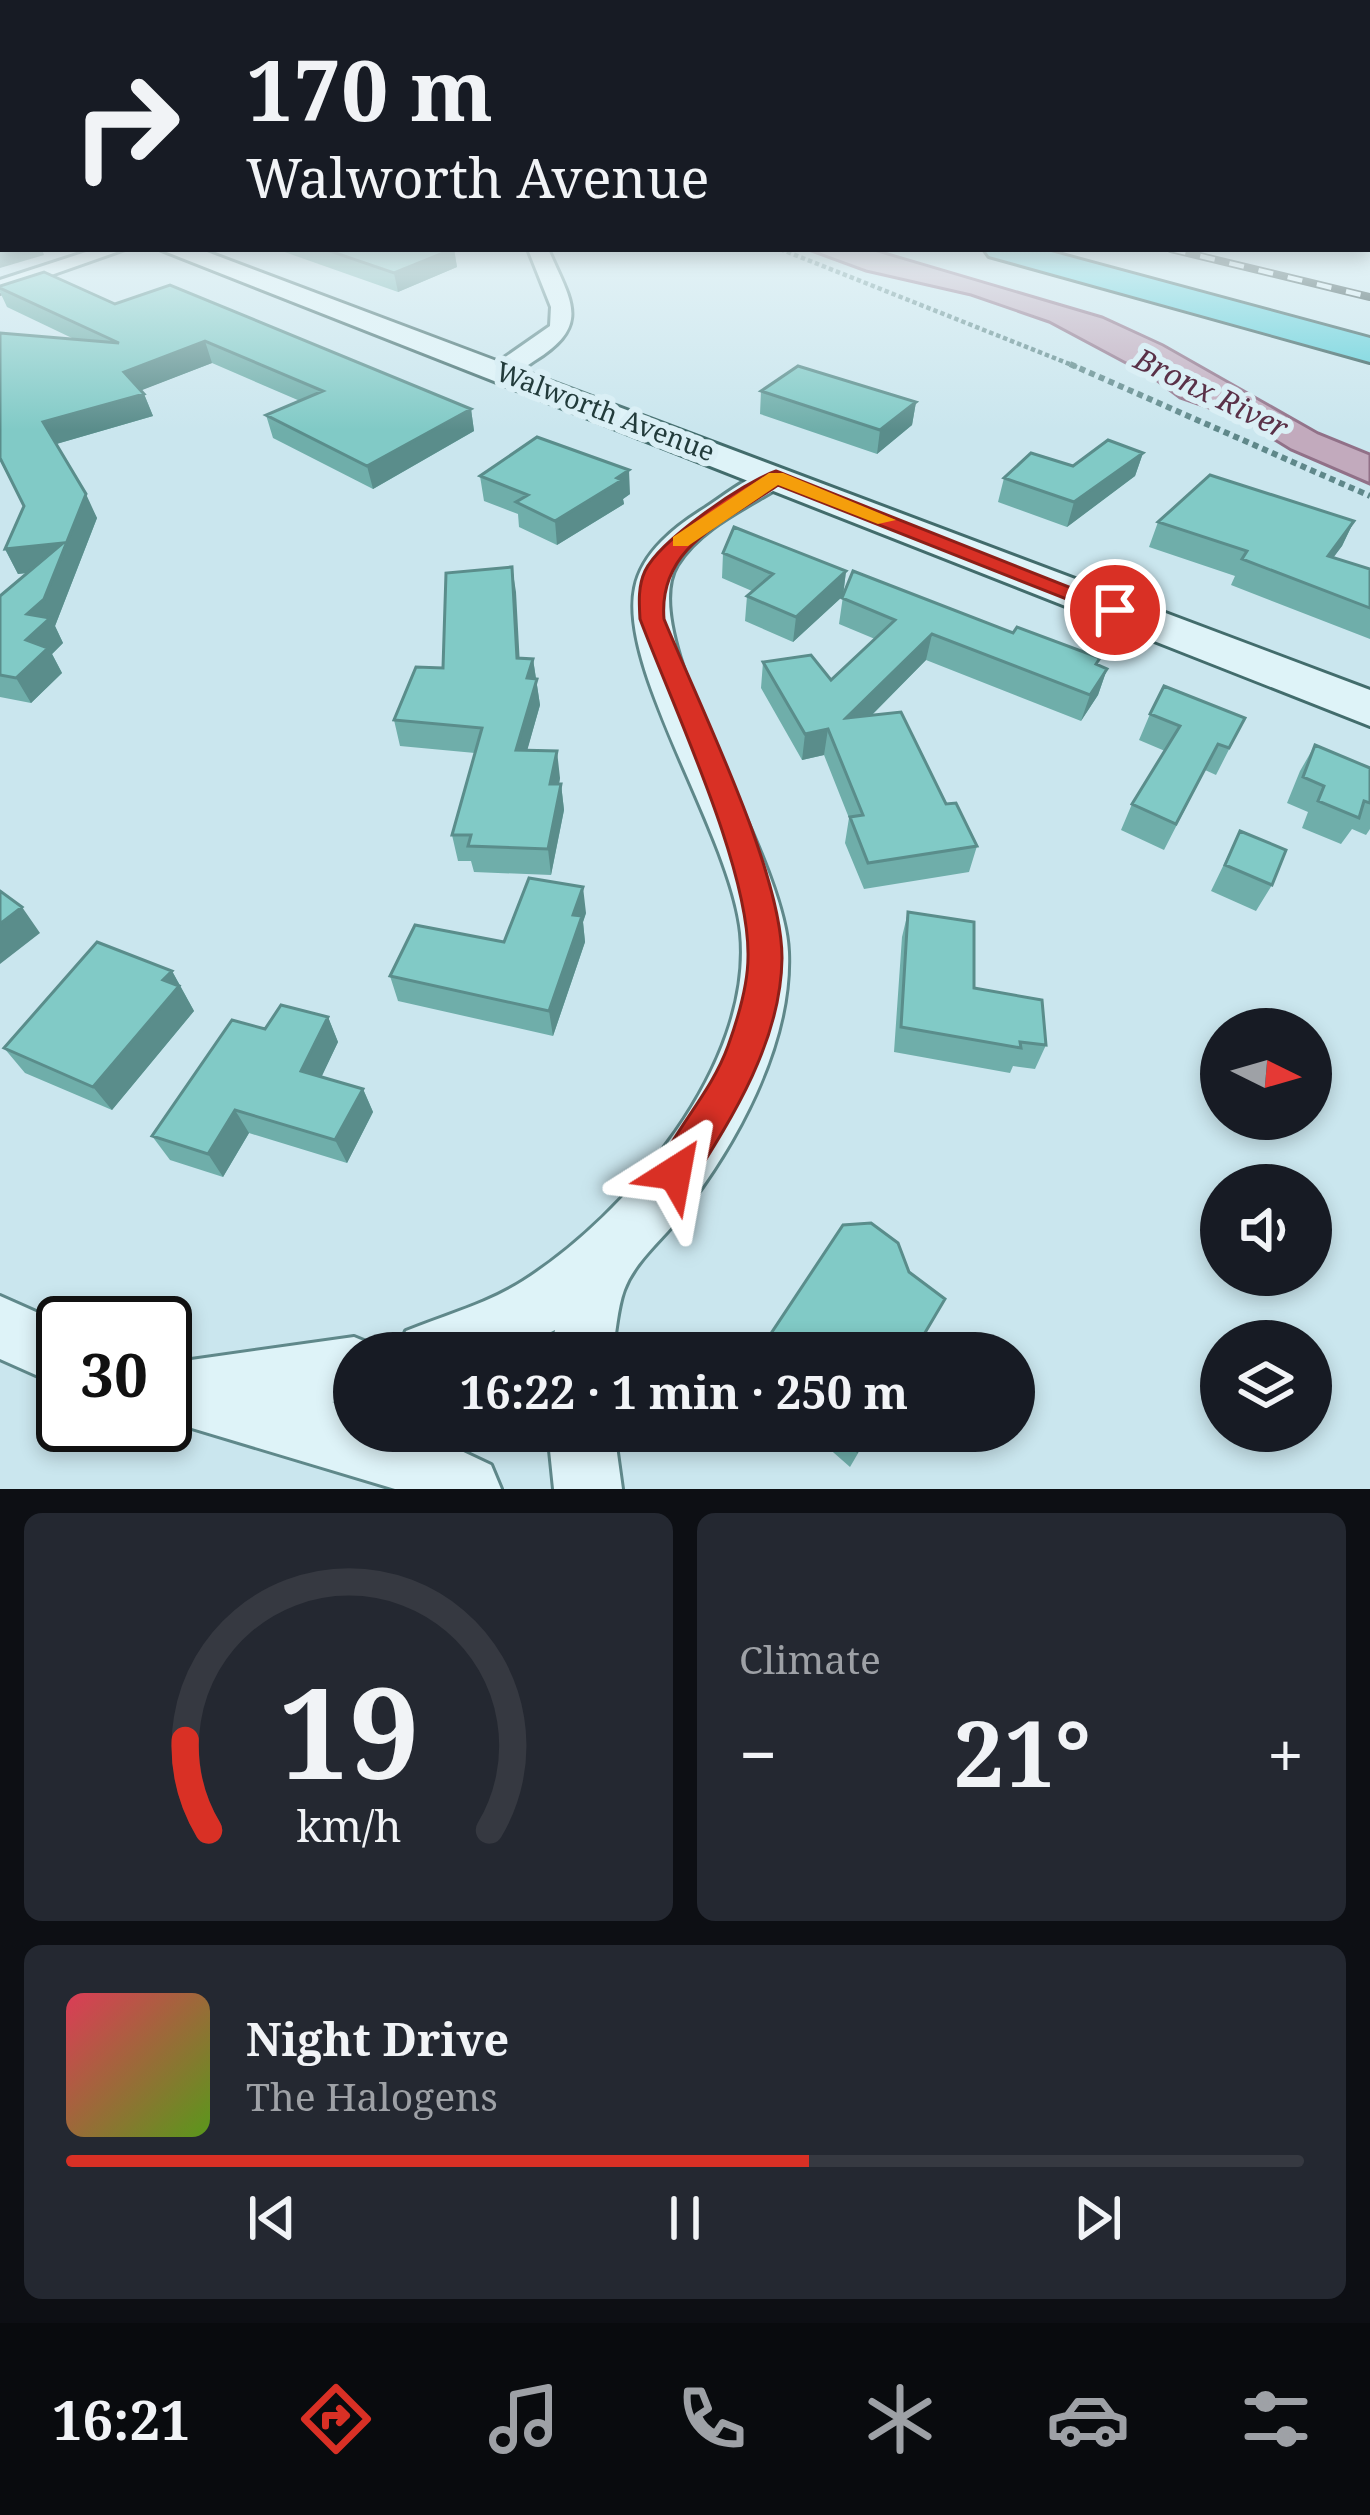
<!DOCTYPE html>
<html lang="en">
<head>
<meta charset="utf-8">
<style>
	body { margin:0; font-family:"Noto Serif",serif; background:#242831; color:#f1f3f6; height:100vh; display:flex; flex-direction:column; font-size:45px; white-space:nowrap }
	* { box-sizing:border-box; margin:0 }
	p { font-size:39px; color:#9ea1a6 }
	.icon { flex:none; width:66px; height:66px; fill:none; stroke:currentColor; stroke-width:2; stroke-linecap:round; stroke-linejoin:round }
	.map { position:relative; height:1489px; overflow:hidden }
	.details { display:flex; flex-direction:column; gap:24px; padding:24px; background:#0d0f14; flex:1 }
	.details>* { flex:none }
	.top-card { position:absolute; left:0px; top:0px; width:1371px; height:252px; box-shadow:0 6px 18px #0003; background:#171b24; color:#f1f3f6; overflow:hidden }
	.needle { width:78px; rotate:95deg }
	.controls { position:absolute; left:1200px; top:1008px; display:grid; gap:24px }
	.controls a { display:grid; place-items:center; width:132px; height:132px; border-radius:50%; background:#171b24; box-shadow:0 6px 18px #0003; font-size:60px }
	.speed { position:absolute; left:36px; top:1296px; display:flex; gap:24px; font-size:60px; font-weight:700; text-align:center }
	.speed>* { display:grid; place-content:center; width:156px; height:156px; border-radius:50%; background:#171b24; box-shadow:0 6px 18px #0003; line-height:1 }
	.speed .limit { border:6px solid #111; border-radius:18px; background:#fff; color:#111 }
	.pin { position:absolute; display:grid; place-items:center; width:102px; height:102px; color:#fff; margin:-51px; border:6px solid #fff; border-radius:50%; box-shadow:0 3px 12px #0007 }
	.me { position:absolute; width:132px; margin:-66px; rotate:34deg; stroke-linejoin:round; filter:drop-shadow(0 0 9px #0008) }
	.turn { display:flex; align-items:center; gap:42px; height:252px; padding:0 48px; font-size:54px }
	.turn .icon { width:156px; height:156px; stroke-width:2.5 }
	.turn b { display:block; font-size:84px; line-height:102px }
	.big { font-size:90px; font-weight:700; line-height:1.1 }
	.details .card { flex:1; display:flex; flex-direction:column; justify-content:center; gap:18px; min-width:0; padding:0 42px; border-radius:18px; background:#242831 }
	.details .dial { align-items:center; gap:0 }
	.dial svg { height:312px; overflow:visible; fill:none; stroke:#363941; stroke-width:7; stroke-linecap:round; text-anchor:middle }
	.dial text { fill:#f1f3f6; stroke:none }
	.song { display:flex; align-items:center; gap:36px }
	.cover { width:144px; height:144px; border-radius:18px; background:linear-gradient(135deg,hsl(350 70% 55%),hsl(90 70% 35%)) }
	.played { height:12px; border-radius:6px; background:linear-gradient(90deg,#d93025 60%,#363941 60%) }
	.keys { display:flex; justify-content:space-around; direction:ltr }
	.heat { display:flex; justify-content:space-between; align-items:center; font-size:66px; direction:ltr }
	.details .tiles { flex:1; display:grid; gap:24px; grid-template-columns:1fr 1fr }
	.card:last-child { grid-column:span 2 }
	.trip { position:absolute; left:333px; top:1332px; width:702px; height:120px; border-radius:60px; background:#171b24; box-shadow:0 6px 18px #0003; font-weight:700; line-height:120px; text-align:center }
	.tabs { display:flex; height:192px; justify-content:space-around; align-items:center; background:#090b0e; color:#9ea1a6 }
	.tabs .icon { width:84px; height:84px }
	.tabs .current { color:#d93025 }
	.tabs b { font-size:54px; color:#f1f3f6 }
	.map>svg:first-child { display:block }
	.water { fill:#c2aabd; stroke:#917188; stroke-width:3 }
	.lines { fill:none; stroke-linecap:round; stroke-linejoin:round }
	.street-casing { stroke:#5f888a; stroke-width:6 }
	.secondary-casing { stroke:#426c6c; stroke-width:6 }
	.highway-casing { stroke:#325958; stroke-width:6 }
	.path-far1 { stroke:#5f888a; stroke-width:4.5; stroke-dasharray:4.5 3; stroke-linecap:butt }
	.path { stroke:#5f888a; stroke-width:6; stroke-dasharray:6 4.5; stroke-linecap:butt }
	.street { fill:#def3f8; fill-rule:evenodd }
	.secondary { fill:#def3f8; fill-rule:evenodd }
	.highway { fill:#5fcfd9; fill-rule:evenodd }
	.rail-casing { stroke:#223b3b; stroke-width:8 }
	.rail { stroke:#daeff5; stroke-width:4.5; stroke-dasharray:15; stroke-linecap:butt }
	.wall { fill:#6faeaa }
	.shaded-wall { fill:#5a8d8b }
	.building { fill:#81cac6; stroke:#5a8d8b; stroke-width:3 }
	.route { fill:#d93025; stroke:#8d1f18; stroke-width:3 }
	.slow { fill:#f59e0b }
	.labels { text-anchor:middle; stroke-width:12; stroke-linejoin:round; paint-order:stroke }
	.far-street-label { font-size:27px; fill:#223b3b; stroke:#daeff5 }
	.far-water-label { font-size:30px; font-style:italic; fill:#5a3148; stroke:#daeff5 }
</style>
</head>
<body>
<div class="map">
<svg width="1370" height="1489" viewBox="0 0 1370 1489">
	<rect width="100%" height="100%" fill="#cae6ee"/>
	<path class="water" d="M806,249H871L1102,317L1163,345L1318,433L1370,454V484L1291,450L1241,419L1180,398L1152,377L1049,322L971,295L866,271Z"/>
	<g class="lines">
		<g class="street-casing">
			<path id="street" d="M95,249H125L0,293V280Z
				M528,249H548C571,302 592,325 534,361C520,370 509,381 491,377V367L550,326L551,307Z
				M776,468L786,471L790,477L786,483C750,506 700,527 677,565C633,637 785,853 788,952C792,1045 735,1147 679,1218C660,1242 635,1261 624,1290C617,1309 616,1333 612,1353H550L555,1330L508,1353H397L406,1331C445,1315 487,1304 523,1281C627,1215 754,1065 741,933C731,835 618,670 635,588C642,552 676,526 705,508C726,494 751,474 776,468Z
				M0,1296L63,1324V1387L0,1359Z
				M354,1337L376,1346L379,1353H354V1399L332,1402L354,1408V1431H419L491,1465L501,1489H395L165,1420V1356L184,1361Z
				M548,1431H614L622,1489H554Z"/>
		</g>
		<g class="secondary-casing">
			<path id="secondary" d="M159,249H199L1370,690V726Z"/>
		</g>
		<g class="highway-casing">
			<path id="highway" d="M984,249H1040L1370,338V362L989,256Z"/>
		</g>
		<path class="path-far1" d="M780,249L1077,367"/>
		<path class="path" d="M1070,364L1370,496"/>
		<use href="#street" class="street"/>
		<use href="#secondary" class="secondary"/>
		<use href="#highway" class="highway"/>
		<g class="rail-casing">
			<path id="rail" d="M1171,249L1370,297"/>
		</g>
		<use href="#rail" class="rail"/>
	</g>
	<path class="wall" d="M276,249H454L457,267L398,292Z
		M0,286L115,304L471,409L474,431L373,489L273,438L266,415L300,401L212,363L141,390L144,394L153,416L56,444L97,518L55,626L63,643L52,654L62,673L31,703L0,697V596L28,573L18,574L5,549L24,506L0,461V333L74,339L7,307L0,292Z
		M761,391L916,402L912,425L877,454L760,414Z
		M1143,453L1135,476L1067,527L998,502L1004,478Z
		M480,476L630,494L623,499L624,504L557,545L519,527L518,514L484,501Z
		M1354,521L1342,546L1333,557L1370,569V639L1231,585L1235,576L1149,547L1158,522Z
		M723,553L846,571L843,596L1107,669L1098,695L1081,721L926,660L871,716L946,804L977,846L969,872L864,889L845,843L849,818L824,755L802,760L761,688L763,662L831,680L875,639L839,624L843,596L793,642L745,621L747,596L752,591L722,578Z
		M512,567L519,658L533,659L540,705L527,750L560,778L559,784H561L564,810L551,875L474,872L471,861H458L452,835L475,753L400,746L394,720L443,668Z
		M1150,714L1245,718L1216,775L1205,770L1164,850L1121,830L1132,804L1165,751L1139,740Z
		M1315,745L1370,768V829L1366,835L1352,829L1341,844L1302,828L1308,812L1287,803L1300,771Z
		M1240,831L1272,885L1256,911L1211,891Z
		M908,912L974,988L1046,1045L1035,1069L1013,1066L1010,1073L894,1052L902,937Z
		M586,913L583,922L585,942L553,1036L398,1001L390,976L504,942Z
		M172,971L194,1011L112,1110L25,1073L4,1048Z
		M328,1017L338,1042L321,1077L363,1089L373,1112L347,1163L249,1133L223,1177L170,1160L152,1136L265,1029Z
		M809,1431H871L850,1467Z"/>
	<path class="shaded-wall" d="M3,245V249H42L44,255L0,268V246Z
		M454,249L457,267L398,292L394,273Z
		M205,341L212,363L132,394L124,372Z
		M144,394L153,416L53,445L43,422Z
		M916,402L912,425L877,454L880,430Z
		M471,409L474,431L373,489L367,466Z
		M1143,453L1135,476L1067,527L1074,502Z
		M629,470L630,494L623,499L624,504L557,545L555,521Z
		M86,494L97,518L55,626L63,643L52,654L62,673L31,703L16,678L26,640L27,614L56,569L18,574L5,549Z
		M1354,521L1342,546L1316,581L1328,556Z
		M512,567L516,592L521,684L517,658Z
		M846,571L843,596L793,642L796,617Z
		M932,634L926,660L843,744L846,718Z
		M533,659L540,705L520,776L516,750L527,678Z
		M1107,669L1098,695L1081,721L1090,695Z
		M828,729L824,755L802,760L805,734Z
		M557,751L560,778L554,810L550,784Z
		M561,784L564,810L551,875L548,849Z
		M583,887L586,913L583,922L585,942L553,1036L549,1011L573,915Z
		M22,907L40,933L0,964V924Z
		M172,971L194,1011L112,1110L93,1087L163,980Z
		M328,1017L338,1042L313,1095L301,1071Z
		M363,1089L373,1112L347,1163L335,1140Z
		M235,1110L249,1133L223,1177L208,1154Z"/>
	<path class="building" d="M0,222H3V245L0,246Z
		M324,249H453L394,273Z
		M44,272L115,304L170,285L471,409L367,466L266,415L323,391L205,341L124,372L144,394L43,422L86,494L44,599L27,614L50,618L26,640L48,648L16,678L0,675V596L63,543L5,549L24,506L0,458V333L119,343L0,288V286Z
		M798,366L916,402L880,430L761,391Z
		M537,437L629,470L617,478L622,480L555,521L516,502L528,495L480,476Z
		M1108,440L1143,453L1074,502L1004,478L1031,453L1073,466Z
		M1210,475L1354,521L1328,556L1370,569V608L1242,559L1247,551L1158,522Z
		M734,527L846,571L796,617L747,596L773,574L723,553Z
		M512,567L517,658L533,659L527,678L537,679L516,750L557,751L550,784H561L548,849L468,846L471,835H452L482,728L394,720L416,667L443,668L446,573Z
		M853,571L1013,633L1017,627L1100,658L1096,664L1107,669L1090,695L932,634L846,718L901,712L946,804L956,803L977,846L868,863L850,817L863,815L828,729L805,734L763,662L811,655L831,680L895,620L842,598Z
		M1164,686L1245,718L1229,748L1218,744L1176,824L1132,804L1180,726L1150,714Z
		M1315,745L1370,768V803L1364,801L1359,818L1318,801L1324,786L1303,777Z
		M1240,831L1286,850L1272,885L1225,865Z
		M529,878L583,887L573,915L582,916L549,1011L390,976L415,925L504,942Z
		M0,891L22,907L0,924Z
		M908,912L974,922V988L1042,1000L1046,1045L1020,1042L1021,1048L901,1027Z
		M97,942L172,971L163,980L179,986L93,1087L4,1048Z
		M281,1005L328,1017L301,1071L363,1089L335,1140L235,1110L208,1154L152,1136L232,1020L265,1029Z
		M871,1223L898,1243L909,1272L945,1299L913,1353H758L843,1225Z
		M833,1431H868L857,1451Z"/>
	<linearGradient id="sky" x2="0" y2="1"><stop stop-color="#99b0d7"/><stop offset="0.52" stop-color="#e7f4f7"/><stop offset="1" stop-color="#e7f4f7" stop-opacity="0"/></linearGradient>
	<rect width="1370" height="430" fill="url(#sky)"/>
	<path class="route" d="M776,471L1127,610L1107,615L778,485C725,522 658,546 664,619C699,705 782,871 782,958C781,1042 732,1118 689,1186L675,1192L661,1186L656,1173C675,1128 711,1093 728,1046C737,1021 748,984 748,957C750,869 673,707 640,619C639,602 638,586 645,571C660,540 744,482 776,471Z"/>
	<path class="slow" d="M769,473H783L896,520L878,524L778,485L688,546H673V537Z"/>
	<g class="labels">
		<g class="far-street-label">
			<text transform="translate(605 412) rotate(21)" y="9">Walworth Avenue</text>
		</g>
		<g class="far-water-label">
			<text transform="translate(1211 394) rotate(26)" y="10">Bronx River</text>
		</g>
	</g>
</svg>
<div class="controls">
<a><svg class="needle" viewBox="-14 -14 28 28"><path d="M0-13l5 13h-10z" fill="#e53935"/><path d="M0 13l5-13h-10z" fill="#9ea1a6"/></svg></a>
<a><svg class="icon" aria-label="sound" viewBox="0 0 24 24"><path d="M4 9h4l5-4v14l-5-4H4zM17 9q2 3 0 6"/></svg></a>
<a><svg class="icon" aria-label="layers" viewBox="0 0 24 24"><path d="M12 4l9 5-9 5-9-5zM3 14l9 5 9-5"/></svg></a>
</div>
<div class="speed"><div class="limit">30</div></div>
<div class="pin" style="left:1115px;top:610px;background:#d93025"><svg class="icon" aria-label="arrive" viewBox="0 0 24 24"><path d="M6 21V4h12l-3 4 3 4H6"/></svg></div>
<svg class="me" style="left:675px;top:1173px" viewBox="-20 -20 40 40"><path d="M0-17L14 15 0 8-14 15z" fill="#d93025" stroke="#fff" stroke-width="4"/></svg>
<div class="trip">16:22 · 1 min · 250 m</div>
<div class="top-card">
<div class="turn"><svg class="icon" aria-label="right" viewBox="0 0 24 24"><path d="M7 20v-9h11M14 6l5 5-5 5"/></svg><div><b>170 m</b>Walworth Avenue</div></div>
</div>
</div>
<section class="details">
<div class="tiles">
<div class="card dial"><svg viewBox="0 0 100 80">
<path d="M14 69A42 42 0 1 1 86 69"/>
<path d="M14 69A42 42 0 0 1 8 46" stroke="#d93025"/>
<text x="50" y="56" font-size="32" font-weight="700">19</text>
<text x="50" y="72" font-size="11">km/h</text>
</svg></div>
<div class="card"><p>Climate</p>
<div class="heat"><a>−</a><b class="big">21°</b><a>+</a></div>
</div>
<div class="card">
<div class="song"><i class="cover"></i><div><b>Night Drive</b><p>The Halogens</p></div></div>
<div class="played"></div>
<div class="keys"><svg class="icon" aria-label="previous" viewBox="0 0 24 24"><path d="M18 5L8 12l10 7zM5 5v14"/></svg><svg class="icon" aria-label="pause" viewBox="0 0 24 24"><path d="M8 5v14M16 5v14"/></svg><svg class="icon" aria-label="next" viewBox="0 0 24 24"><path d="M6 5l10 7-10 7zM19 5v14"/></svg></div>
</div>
</div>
</section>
<nav class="tabs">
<b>16:21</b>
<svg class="icon current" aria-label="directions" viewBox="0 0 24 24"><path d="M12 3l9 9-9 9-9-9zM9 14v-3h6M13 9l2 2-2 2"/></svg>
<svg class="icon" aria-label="music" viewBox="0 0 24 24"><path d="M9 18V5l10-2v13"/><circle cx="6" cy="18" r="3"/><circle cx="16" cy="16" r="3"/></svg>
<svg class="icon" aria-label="phone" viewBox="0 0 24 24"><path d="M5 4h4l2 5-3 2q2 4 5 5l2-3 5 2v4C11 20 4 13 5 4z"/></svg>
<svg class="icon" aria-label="climate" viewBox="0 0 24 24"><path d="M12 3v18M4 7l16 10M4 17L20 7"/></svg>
<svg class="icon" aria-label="car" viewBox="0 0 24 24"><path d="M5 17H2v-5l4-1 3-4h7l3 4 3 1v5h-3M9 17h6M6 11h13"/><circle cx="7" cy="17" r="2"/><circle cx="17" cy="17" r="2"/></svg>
<svg class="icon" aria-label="filters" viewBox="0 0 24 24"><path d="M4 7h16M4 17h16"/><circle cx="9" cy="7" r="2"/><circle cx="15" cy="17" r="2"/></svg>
</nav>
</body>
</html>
